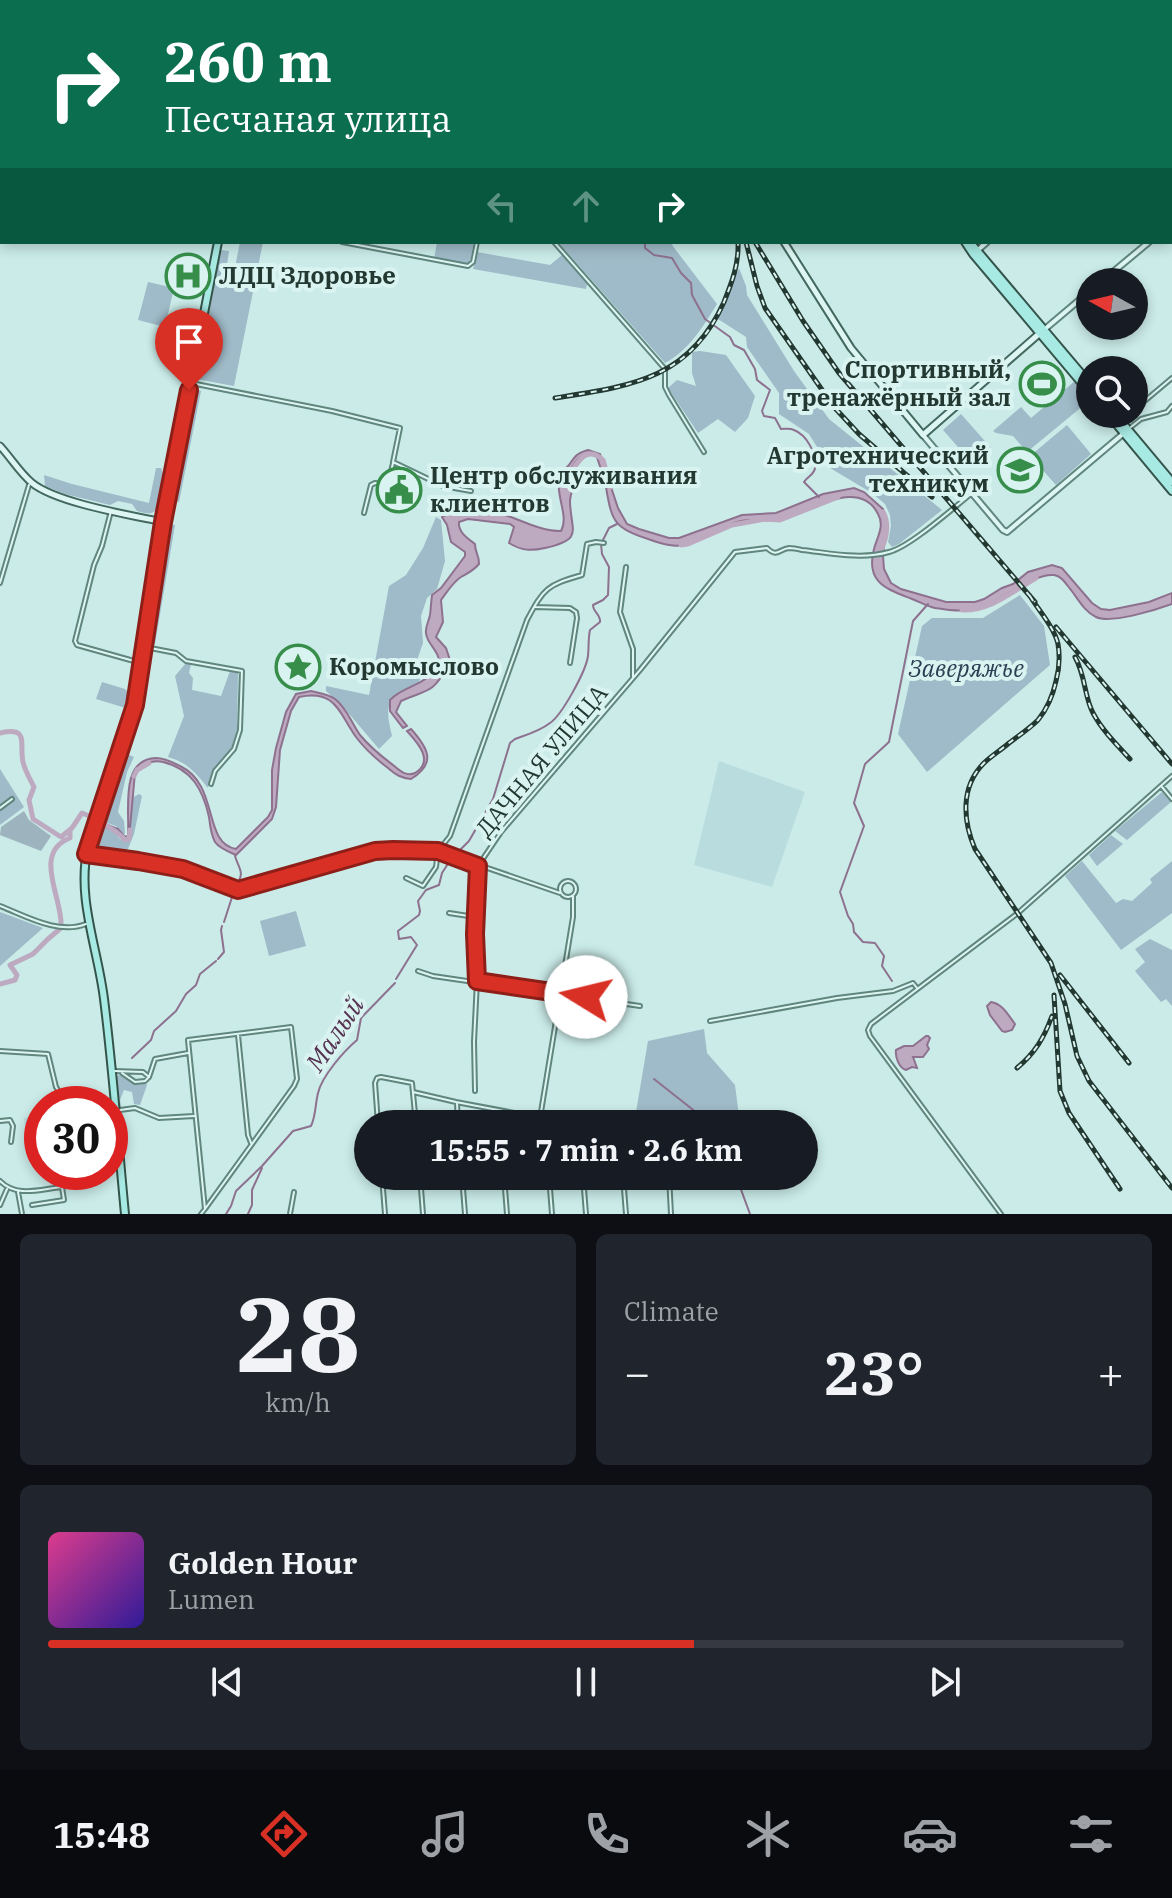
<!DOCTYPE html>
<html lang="en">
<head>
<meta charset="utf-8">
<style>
	body { margin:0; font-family:"IBM Plex Serif",serif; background:#20242c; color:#f1f3f6; height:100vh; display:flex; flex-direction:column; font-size:30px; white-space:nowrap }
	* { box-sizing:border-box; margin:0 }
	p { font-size:26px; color:#9ea1a6 }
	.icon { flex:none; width:44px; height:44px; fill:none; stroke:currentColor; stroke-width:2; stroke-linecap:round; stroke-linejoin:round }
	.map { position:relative; height:1214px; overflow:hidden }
	.sheet { display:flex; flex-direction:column; gap:20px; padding:20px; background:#0d0f14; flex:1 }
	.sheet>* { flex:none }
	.hud { position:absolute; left:0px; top:0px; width:1172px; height:244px; box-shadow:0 4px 12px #0003; background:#0b6e4f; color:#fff; overflow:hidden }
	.needle { width:52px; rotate:278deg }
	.fabs { position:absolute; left:1076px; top:268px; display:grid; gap:16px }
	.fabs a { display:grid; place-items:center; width:72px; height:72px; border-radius:50%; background:#171b24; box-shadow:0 4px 12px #0003; font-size:40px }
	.speed { position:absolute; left:24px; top:1086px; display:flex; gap:16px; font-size:40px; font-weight:700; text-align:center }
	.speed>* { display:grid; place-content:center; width:104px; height:104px; border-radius:50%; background:#171b24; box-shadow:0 4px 12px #0003; line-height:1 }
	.speed .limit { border:12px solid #d22; background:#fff; color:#111 }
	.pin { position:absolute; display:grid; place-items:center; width:68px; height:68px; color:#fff; margin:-82px -34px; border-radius:50% 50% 50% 0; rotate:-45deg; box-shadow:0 0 8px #0007 }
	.pin .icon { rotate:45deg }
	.me { position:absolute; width:88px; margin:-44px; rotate:279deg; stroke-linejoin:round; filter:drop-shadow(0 0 6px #0008) }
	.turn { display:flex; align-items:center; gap:28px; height:168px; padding:0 32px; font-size:36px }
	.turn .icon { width:104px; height:104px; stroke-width:2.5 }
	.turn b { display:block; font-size:56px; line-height:68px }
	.lanes { display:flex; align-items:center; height:76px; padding:0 32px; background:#0003; justify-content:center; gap:40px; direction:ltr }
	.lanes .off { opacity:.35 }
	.big { font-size:60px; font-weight:700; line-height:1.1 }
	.sheet .widget { flex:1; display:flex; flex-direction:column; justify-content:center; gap:12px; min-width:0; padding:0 28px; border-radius:12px; background:#20242c }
	.sheet .dial { align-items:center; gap:0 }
	.dial b { font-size:104px; line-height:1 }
	.song { display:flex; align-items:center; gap:24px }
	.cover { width:96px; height:96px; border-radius:12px; background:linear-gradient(135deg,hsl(330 70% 55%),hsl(250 70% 35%)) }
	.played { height:8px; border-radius:4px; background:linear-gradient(90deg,#d93025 60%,#363941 60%) }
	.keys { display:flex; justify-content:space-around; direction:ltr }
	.heat { display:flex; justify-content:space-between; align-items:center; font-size:44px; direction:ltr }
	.sheet .tiles { flex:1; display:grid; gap:20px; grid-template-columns:1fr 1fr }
	.widget:last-child { grid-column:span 2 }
	.trip { position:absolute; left:354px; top:1110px; width:464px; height:80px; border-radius:40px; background:#171b24; box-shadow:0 4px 12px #0003; font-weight:700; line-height:80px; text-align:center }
	.tabs { display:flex; height:128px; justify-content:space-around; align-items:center; background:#090b0e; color:#9ea1a6 }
	.tabs .icon { width:56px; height:56px }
	.tabs .active { color:#d93025 }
	.tabs b { font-size:36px; color:#f1f3f6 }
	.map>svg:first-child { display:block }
	.farmland { fill:#b9dddf }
	.green { fill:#9fbac8 }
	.cemetery { fill:#9db3be }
	.water { fill:#beaac0; stroke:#8d718e; stroke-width:2 }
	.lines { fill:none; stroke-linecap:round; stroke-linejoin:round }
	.stream { stroke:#8d718e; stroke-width:2 }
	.river { stroke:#beaac0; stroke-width:5 }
	.minor-casing { stroke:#60867d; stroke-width:6 }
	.tertiary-casing { stroke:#60867d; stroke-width:8 }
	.secondary-casing { stroke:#43685e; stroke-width:9 }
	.primary-casing { stroke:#34544a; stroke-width:10 }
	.minor { stroke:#ddf6f4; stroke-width:2 }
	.tertiary { stroke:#ddf6f4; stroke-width:4 }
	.secondary { stroke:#ddf6f4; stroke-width:5 }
	.primary { stroke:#a7e9e3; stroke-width:6 }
	.rail-casing { stroke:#223831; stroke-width:5 }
	.rail { stroke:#d9f3f1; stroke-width:2; stroke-dasharray:6; stroke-linecap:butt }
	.route-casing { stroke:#8d1f18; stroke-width:20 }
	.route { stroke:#d93025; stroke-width:14 }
	.labels { text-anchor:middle; stroke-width:8; stroke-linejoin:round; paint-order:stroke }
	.poi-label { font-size:24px; font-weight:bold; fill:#223831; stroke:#d9f3f1; text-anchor:start }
	.park-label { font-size:24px; font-style:italic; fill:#2b3f52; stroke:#d9f3f1 }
	.street-label { font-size:24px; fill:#223831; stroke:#d9f3f1 }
	.water-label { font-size:26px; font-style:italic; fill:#563350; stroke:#d9f3f1 }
</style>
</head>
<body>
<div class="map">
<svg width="1172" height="1214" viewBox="0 0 1172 1214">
	<rect width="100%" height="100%" fill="#caebe8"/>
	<path class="farmland" d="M719,761L805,792L772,887L694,865Z
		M42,1116V1150L28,1152L24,1118Z"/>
	<path class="green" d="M240,242H263L234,386L196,379L221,250L229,251L227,265L235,267Z
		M437,242H474L470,262L465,264L434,259Z
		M558,242H674L672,245L717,304C703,327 689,350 665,363Z
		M477,252L550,265L562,255L587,284L586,289L473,269Z
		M739,268L746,286L747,295L794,371L829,419L942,510L899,544L892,547L888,542L891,526L890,515L885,504L872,493L830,468L809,434L779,414V393L747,347L746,337L718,319Z
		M148,282L174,288L165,327L138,320Z
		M700,351L726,355L755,396L748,418L735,432L718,419L698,433L668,388L677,380L696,386L692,373V352Z
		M1075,381L1090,400L1027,452L1013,436L996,433L993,431L1021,407L1031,418Z
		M193,389L201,391L179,502L170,500Z
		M961,414L991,448L973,464L943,430Z
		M1067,425L1091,454L1056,485L1030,456Z
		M156,468H161C166,478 165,509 151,513C148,514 140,512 137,511L132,504L118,501L110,505L65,494L45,486L44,475L72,484L149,503Z
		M436,517L441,520L445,561L437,589L427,598L421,616L423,643L416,663L422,677C418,684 414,685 406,689C383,701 387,714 392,736L379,749L345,709L326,691V686L369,695L389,586L406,575L423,548Z
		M166,524L175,525L155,644L146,642Z
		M1020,595L1044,626L1050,665L927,772L898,734L922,626L932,618H983Z
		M186,663L191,664L189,673L193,678L192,690L221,696L230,671L238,673L237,729L232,747L211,774L208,788C196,773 187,762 168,757L184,716L175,676Z
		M102,682L125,689L132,697L129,709L96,699Z
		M122,752L134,757L127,772L118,812L124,821L125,833L123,835L116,826L99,820Z
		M0,769L24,807L0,825Z
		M1162,792L1171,802L1127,840L1115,831Z
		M139,794L142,796L134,834L128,849L116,855L95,852C89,844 94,834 97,825L113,831L120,839L125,841L130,834L132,798Z
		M1111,835L1123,844L1097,866L1089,855Z
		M1082,861L1116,903L1123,899L1132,901L1152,883L1150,879L1172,861V913L1121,950L1065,876Z
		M296,911L306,946L269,956L260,921Z
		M0,912L43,928L0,966Z
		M1150,939L1172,950V1006L1166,999L1161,1002L1135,971L1145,962L1135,949Z
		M704,1029L707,1053L735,1085L740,1124H634L648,1041Z
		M120,1075L135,1084L145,1082L147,1085L140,1105L134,1104L132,1092L124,1090L120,1100L121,1107L117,1108L114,1076Z"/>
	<path class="cemetery" d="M24,811L29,820L51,836L41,851L0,835L1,827Z"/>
	<path class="water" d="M588,450L600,454L618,508L627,524L639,529L669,538H679L742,515L776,513L823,494L854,488L864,492L883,509L886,524L883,556L884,569L891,583L901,589L946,602H975L984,599L1002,588L1013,584L1028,572L1052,565L1062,568L1092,603L1101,609L1110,610L1149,602L1172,593V604C1156,610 1111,624 1096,617C1085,612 1078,599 1071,590C1066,584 1062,576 1054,575C1032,573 1000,603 977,609C964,612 947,610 935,608C927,606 920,602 912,599C887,589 865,583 874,549C877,537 885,526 878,514C859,476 806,513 779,519C766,523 752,517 737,522C730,524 723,529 716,532C706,537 697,540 688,544C674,548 663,544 651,540C615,528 612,524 606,487C604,477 600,467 597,457C582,448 575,462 568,474L576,478C574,485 570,494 570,502C571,532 584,539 545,548C531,551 522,551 509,543L514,527L510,524L468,519L459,522C458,532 467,538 475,544C475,553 479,554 479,564C473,571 468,573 461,577C453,582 447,592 441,600L443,622L436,637L446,648L450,660L460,673L455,674L447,667C432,695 427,689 401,701L396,712L407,726L403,728L390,711V700C401,688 416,687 428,677C453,656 427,649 426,633C425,627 429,621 430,615C431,608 431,602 432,595L441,588L465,556V552L451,542L447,525L442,517C459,506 492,511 511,517C527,523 543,531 561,531C570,515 553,493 561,475C563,471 566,468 569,465C575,456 577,453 588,450Z
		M311,691C319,693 328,694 335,699C347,708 352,724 360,735C370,747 381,756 393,765C399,770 406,777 415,773C435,761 417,742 407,731L411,729C428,748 437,763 411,779C401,778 396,775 388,768C376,759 365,749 356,737C339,713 336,689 299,697L291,711L280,750L276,807L272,819L236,855C229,852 219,848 215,842C211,835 210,825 209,817C203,790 192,769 163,762C152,759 141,765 135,773L129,838L124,839L118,832L100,825L101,822L118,829L125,837L128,836C130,812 119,759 156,758C165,758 172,762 180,766C220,785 202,843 236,849L268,817L272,810V770L276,748L286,712L296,694Z
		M991,1002C1003,1004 1008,1015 1015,1024L1012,1030L1005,1032L1002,1031L990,1015L987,1006Z
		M926,1036H928L930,1038L927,1045L929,1049L923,1057H913L917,1068L912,1067L906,1070C899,1068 895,1057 896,1050L904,1046H913Z"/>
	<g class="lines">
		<path class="stream" d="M645,242V248L654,255L672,258L681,273L691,283L692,295L705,319L730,337L734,345L744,350L755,369L757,380L770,390L762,411L764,416L775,418L781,429C786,429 790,428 794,430C807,435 817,454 815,468C814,475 807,477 804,482L819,497
			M455,855L469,841L493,799L510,743L515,739C526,735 540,731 550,723C562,715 586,671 588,656C589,647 588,639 590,630L600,622C601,615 593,612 593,605L603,600L608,595L609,567L602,554L601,544L609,528L617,524
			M235,856C239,870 246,872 235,887
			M224,922L234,891
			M218,959L224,952L221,930L222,926
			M396,979L417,945L411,937L399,939L398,931L419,915L420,911L418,901L426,890L439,885L442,873L451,859
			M892,981L882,966L884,956L875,943L863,942L854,932L853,924L848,916L840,892L864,826L854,803L865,764L889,742L913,621L928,604
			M132,1058L151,1040L154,1031L176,1011L186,994L196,985L200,974L216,961
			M654,1079L711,1124
			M736,1176L750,1214
			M226,1214L231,1206L236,1191L262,1166L293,1131L311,1126C316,1115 315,1105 318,1093C322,1076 344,1051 357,1040L361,1018L395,983
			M248,1214L252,1205V1190L262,1168"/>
		<path class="river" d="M567,479C576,465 585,443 603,460L611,487
			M681,545L688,544L732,525L765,519L780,520L838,497
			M882,548C887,536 889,523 883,512
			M962,610C991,611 1013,591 1036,578
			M0,733C30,726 19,744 23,762C25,771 30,779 34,787L29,800L33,819L61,837L72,828L82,813C93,817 118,831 125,840L129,839L130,830
			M134,776L137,770L149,763
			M0,984L15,980L17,975L10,965L33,954L48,939L61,928C64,900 31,853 70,838V831"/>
		<g class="minor-casing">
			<path id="minor" d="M805,0L806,2
				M991,0L992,2
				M231,2V0
				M386,2V0
				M464,2L466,0
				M840,2L843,0
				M886,2L888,0
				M946,2L948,0
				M1028,2L1031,0
				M1170,88L1172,86
				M342,242L468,266L473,262L477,242
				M554,242L665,369V387L669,395L704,452
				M191,383L332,411L400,428L393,462L443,486L471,491
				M1134,410L1172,378
				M1122,421L1130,414
				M1131,427L1141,419L1167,412L1172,406
				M111,511L102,546L94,565L75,641L77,645L141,663
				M364,513L371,485L375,483L388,485L393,463
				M626,567L620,612L633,649V677
				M0,583L29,485
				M535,607L570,608L576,612L577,618L570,663
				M145,647L176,653L186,661L242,671L240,730L234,749L215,771L211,784
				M1162,787L1172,799
				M0,808L12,799
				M88,854L138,861L183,869L238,890L375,851L393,850L438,851L560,893
				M406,878L423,886L436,867L438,851L450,836L527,620C544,588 547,585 582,575L587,544L596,542L604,543
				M560 889a8 8 0 1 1 16 0a8 8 0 1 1-16 0Z
				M0,906C26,916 58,935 86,924
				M449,913L475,917
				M418,971L433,976L640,1006
				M710,1021L837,998L893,991L913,983L917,988
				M238,1035L248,1135L251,1143
				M0,1051L48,1054L56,1087L67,1104
				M114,1071L143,1072L149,1077L155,1059L188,1053
				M122,1073L135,1082L145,1081L148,1078
				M475,1091L474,1042L477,981L475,934L478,866L501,832L640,670L735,552L767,548C777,558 779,549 789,548C793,548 798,549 802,550C830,553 861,560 889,552C910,547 953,508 971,494
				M413,1092L456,1102L573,1124
				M457,1103L458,1124
				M120,1110L135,1108L159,1118L194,1116
				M498,1111L500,1124
				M540,1118L573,917V896
				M0,1121L10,1120L13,1126L11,1142
				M378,1124L375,1083L377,1078L381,1077L412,1083L416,1124
				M382,1176L385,1214
				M420,1176L423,1214
				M462,1176L465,1214
				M504,1176L507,1214
				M549,1176L552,1214
				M583,1176L586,1214
				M623,1176L626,1214
				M669,1176L671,1214
				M0,1181C17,1198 40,1189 62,1187
				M18,1192L22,1214
				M0,1205L7,1189
				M32,1205L64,1200L62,1187L68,1172
				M201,1214L205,1209L188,1040L291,1027L297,1079L294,1086L205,1209
				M290,1214L294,1192
				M1001,1214L870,1036L868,1030L871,1024L1018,913L1172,776"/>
		</g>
		<g class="tertiary-casing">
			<path id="tertiary" d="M1087,0V2
				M146,2L147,0
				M0,3L1,0
				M1170,216L1172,218
				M1170,224L1172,222
				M978,250L987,242
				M1101,282L1149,242
				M1045,329L1090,291
				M923,435L1003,530L1007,532L1124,433"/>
		</g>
		<g class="secondary-casing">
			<path id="secondary" d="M123,0L128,2
				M136,0L142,2
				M621,0L622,2
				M784,242L851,348L923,435L1040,333
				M0,446C11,458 20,473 32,483C57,503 130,515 163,522"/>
		</g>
		<g class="primary-casing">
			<path id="primary" d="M762,0L763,2
				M273,2L274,0
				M0,166L2,167
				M0,173H2
				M965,242L973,254L1090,393
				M970,242L1090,384
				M1108,414L1172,491
				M1115,414L1172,482
				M125,1214C118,1142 113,1070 104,999C98,949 76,897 88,847L135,705L163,522L218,242"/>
		</g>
		<use href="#minor" class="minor"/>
		<use href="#tertiary" class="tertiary"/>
		<use href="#secondary" class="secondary"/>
		<use href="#primary" class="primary"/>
		<g class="rail-casing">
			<path id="rail" d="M610,0L611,2
				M746,242L757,286L765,308L834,407L859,434L932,497
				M755,242L803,321L839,373L1035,602
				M555,398C630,386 689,380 724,302C732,282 739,264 738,242
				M1030,596C1039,611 1054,627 1058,644C1060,656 1059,670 1056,681C1053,695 1047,709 1038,720C1029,729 1018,736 1009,743C1001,750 991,756 984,763C960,787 963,821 975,849L1051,963L1065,1004L1077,1056L1089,1081L1172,1188
				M1056,627L1172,764
				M1075,657C1086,677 1084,696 1093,713C1102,730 1117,745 1130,759
				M1060,975L1129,1063
				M1054,995L1060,1091L1069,1113L1120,1189
				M1017,1068C1035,1053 1044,1038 1052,1016"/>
		</g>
		<use href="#rail" class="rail"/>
	</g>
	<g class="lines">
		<g class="route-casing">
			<path id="route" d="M189,390L163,522L135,705L86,854L138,861L183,869L238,890L375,851L393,850L438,851L478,866L475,934L477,981L586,997"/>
		</g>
		<use href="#route" class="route"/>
	</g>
	<defs>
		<g id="hospital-ring" transform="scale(2.3)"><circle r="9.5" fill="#d9f3f1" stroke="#368e4a" stroke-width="1.5"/><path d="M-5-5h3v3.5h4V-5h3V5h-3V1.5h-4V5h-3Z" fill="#368e4a"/></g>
		<g id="stadium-ring" transform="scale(2.3)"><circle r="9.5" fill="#d9f3f1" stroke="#368e4a" stroke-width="1.5"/><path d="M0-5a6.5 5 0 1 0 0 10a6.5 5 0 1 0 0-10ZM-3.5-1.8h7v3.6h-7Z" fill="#368e4a"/></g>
		<g id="university-ring" transform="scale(2.3)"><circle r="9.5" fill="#d9f3f1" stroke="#368e4a" stroke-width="1.5"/><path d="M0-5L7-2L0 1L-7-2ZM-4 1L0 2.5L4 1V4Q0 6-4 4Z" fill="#368e4a"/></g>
		<g id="civic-ring" transform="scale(2.3)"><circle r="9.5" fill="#d9f3f1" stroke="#368e4a" stroke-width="1.5"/><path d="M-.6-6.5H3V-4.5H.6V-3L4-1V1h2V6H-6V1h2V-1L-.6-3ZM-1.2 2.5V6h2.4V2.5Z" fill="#368e4a"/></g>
		<g id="sight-ring" transform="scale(2.3)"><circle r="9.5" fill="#d9f3f1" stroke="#368e4a" stroke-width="1.5"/><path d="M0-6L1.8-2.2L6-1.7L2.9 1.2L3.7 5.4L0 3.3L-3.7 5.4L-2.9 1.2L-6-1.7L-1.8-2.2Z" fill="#368e4a"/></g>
	</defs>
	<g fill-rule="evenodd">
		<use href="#hospital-ring" x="188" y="276"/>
		<use href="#stadium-ring" x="1042" y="384"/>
		<use href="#university-ring" x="1020" y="470"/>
		<use href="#civic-ring" x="399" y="490"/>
		<use href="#sight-ring" x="298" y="667"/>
	</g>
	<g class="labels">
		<g class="poi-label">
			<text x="219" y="284">ЛДЦ Здоровье</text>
			<text x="1011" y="378" text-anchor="end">Спортивный,<tspan x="1011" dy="28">тренажёрный зал</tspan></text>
			<text x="989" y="464" text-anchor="end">Агротехнический<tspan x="989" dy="28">техникум</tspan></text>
			<text x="430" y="484">Центр обслуживания<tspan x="430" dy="28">клиентов</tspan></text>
			<text x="329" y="675">Коромыслово</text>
		</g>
		<g class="park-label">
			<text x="966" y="677">Заверяжье</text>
		</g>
		<g class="street-label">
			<text transform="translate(542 761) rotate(-50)" y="8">ДАЧНАЯ УЛИЦА</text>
		</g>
		<g class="water-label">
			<text transform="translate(335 1034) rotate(-57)" y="9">Малый</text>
		</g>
	</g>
</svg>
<div class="fabs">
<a><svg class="needle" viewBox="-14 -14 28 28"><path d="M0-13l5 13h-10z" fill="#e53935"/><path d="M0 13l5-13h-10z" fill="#9ea1a6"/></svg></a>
<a><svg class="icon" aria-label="search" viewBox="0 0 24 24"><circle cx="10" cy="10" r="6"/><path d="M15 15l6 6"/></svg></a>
</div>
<div class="speed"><div class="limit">30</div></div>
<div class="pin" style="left:189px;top:390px;background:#d93025"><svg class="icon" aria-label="arrive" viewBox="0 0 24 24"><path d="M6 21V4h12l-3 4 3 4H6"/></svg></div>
<svg class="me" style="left:586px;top:997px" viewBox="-20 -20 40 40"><circle r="19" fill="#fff"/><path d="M0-13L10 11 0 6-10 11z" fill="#d93025"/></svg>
<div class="trip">15:55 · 7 min · 2.6 km</div>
<div class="hud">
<div class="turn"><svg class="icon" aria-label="right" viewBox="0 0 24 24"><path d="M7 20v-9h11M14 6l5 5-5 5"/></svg><div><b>260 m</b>Песчаная улица</div></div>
<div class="lanes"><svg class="icon off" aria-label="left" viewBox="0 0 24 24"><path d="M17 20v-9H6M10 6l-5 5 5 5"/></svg><svg class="icon off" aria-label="ahead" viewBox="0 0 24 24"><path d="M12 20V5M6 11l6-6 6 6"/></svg><svg class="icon" aria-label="right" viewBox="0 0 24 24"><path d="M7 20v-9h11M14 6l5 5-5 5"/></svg></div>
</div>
</div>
<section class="sheet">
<div class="tiles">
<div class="widget dial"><b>28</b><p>km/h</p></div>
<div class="widget"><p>Climate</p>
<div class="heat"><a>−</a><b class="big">23°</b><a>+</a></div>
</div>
<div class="widget">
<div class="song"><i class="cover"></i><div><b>Golden Hour</b><p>Lumen</p></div></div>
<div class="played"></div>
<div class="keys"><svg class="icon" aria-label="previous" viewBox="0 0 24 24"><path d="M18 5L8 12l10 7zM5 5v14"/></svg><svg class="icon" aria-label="pause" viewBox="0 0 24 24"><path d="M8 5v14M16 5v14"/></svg><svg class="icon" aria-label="next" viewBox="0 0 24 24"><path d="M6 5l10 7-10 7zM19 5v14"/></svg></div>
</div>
</div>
</section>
<nav class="tabs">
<b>15:48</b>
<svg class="icon active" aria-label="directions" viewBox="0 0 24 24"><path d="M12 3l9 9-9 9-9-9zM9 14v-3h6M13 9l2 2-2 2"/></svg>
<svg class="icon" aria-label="music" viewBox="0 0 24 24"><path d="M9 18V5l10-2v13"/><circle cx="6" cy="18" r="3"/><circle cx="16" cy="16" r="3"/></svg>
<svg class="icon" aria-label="phone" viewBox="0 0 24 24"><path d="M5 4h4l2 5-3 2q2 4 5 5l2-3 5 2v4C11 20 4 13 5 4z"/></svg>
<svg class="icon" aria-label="climate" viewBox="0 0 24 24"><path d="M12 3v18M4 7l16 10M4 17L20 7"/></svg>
<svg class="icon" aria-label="car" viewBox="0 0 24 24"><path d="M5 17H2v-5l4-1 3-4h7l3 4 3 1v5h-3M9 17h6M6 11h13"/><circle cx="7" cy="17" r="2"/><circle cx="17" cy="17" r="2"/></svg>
<svg class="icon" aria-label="filters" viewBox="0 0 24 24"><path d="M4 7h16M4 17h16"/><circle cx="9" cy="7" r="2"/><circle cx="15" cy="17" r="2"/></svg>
</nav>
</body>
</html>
